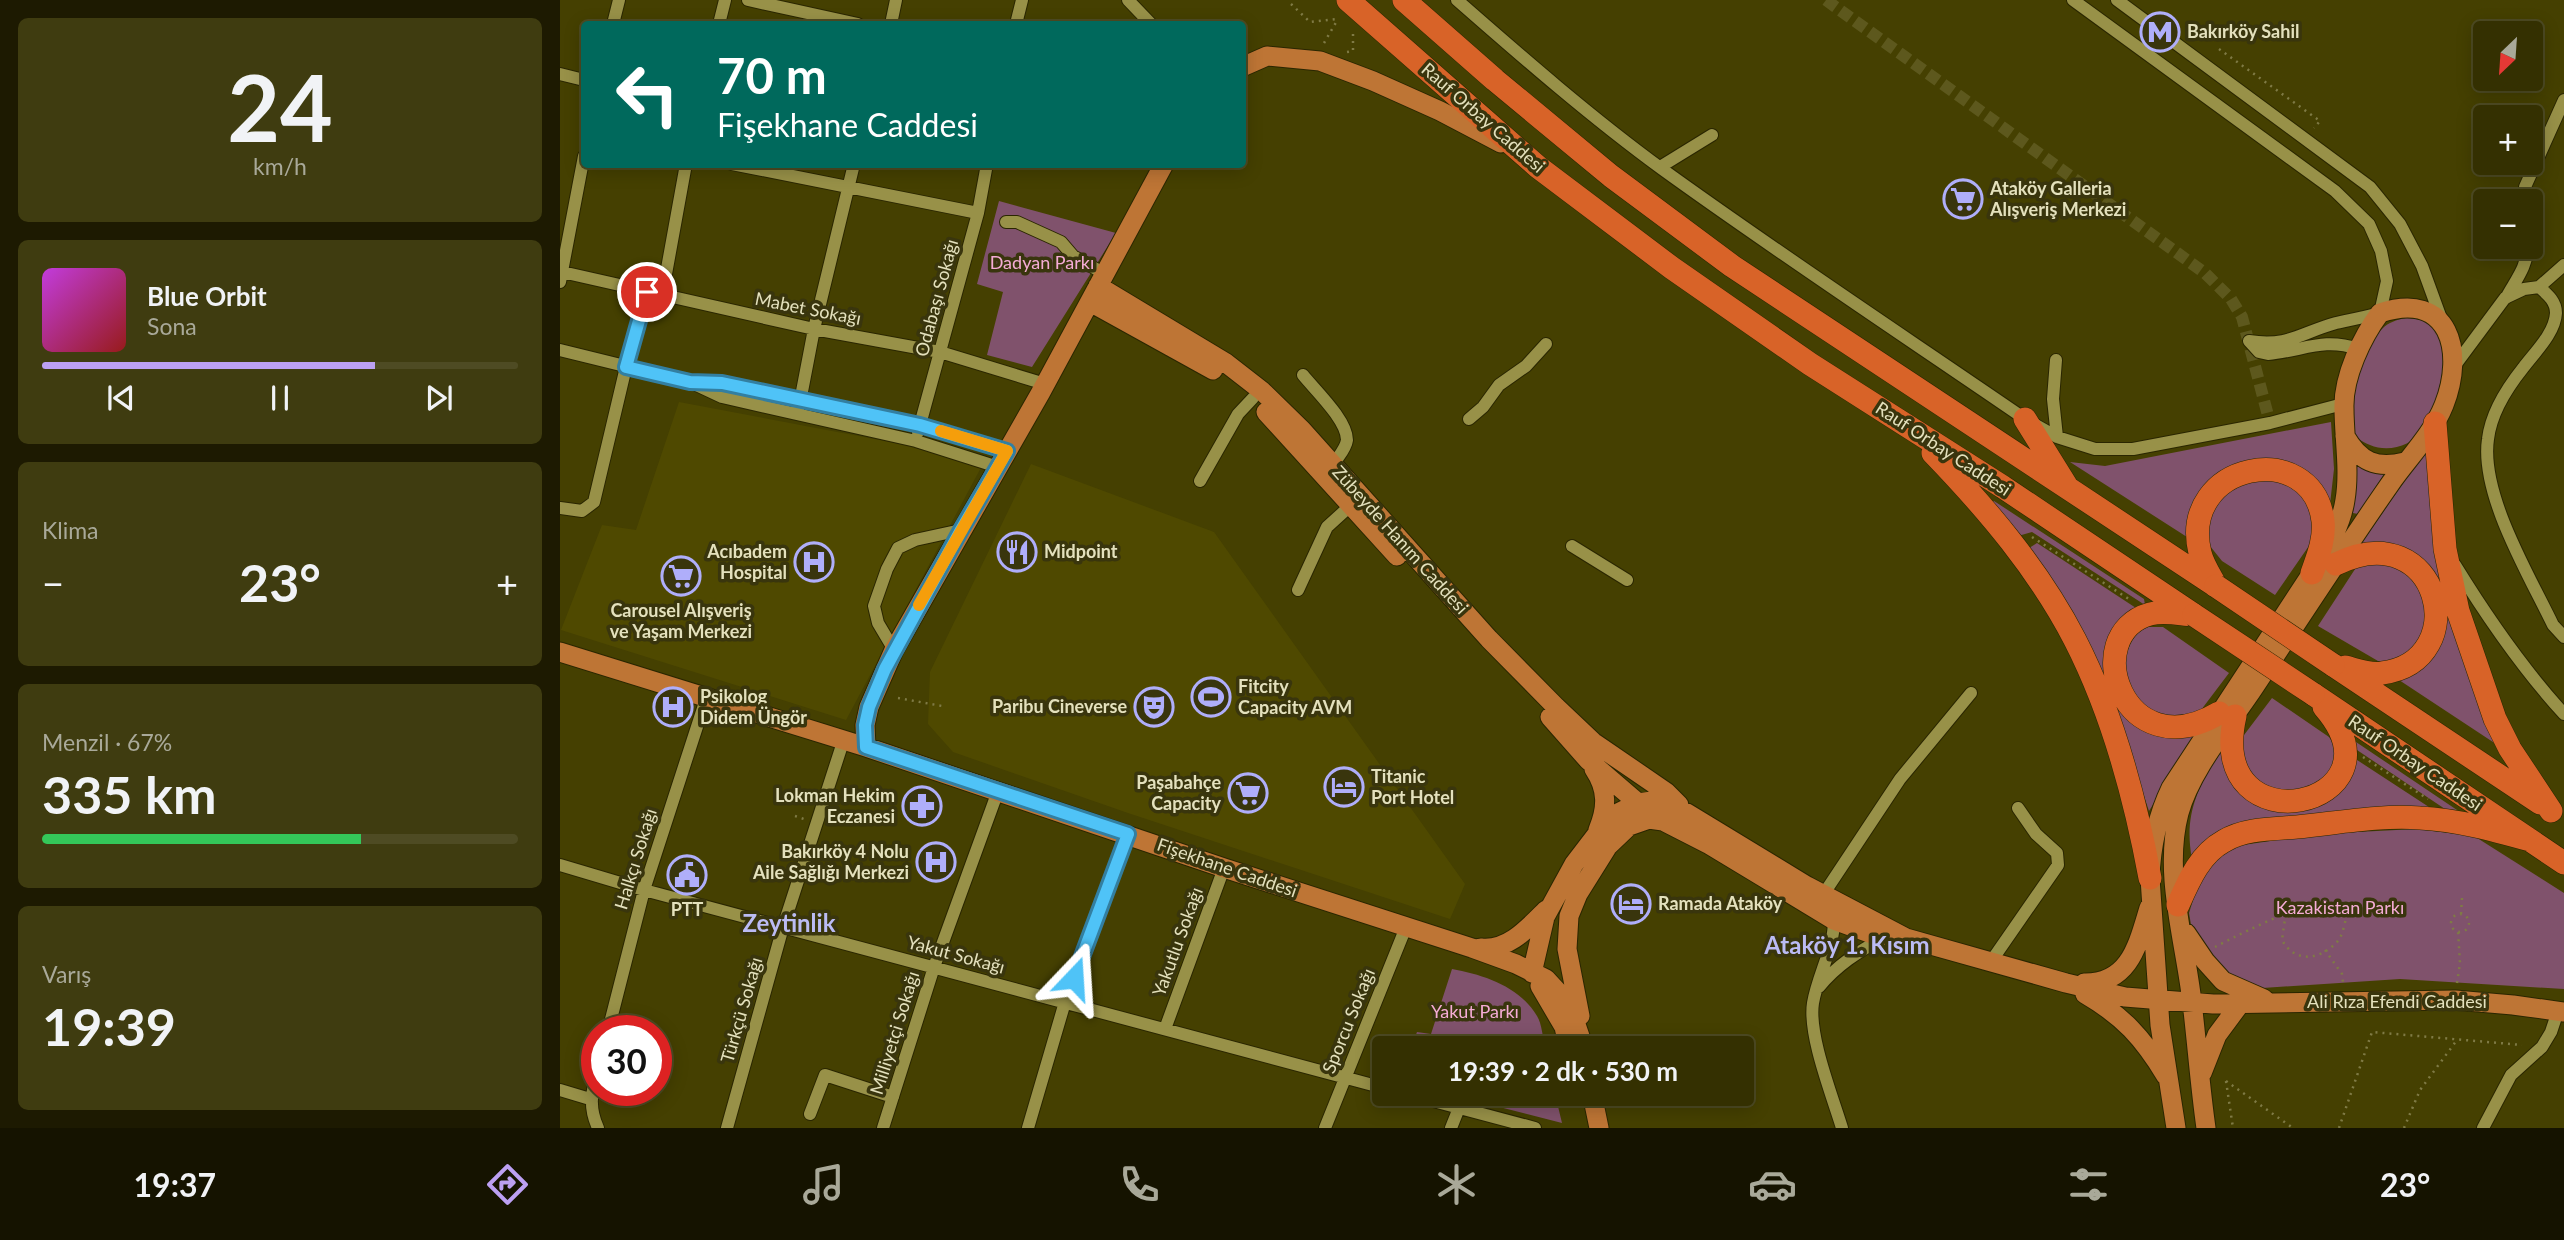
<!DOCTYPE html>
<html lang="tr">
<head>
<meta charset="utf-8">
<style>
	body { margin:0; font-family:Lato,sans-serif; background:#3f3c10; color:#f1f3f6; height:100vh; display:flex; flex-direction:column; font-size:26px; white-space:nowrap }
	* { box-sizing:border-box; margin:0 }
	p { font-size:23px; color:#a9a999 }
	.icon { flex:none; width:38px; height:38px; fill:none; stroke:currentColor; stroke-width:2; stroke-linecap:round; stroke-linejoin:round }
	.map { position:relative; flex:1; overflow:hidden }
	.side { display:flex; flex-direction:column; gap:18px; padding:18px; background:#1d1a01; width:560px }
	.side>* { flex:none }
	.top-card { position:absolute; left:21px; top:21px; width:665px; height:147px; border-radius:7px; box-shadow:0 4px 18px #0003,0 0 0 2px #4e4b23; background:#00695c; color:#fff; overflow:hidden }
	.needle { width:46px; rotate:205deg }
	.buttons { position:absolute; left:1913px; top:21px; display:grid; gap:14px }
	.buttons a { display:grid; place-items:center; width:70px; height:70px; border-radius:7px; background:#343001; box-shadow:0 4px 18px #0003,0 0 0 2px #4e4b23; font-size:35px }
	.speed { position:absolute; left:21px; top:1015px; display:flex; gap:14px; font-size:35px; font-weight:700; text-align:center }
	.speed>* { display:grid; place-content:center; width:91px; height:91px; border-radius:50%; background:#343001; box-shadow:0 4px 18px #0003,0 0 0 2px #4e4b23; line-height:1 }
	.speed .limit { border:10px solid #d22; background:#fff; color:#111 }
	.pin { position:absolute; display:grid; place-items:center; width:60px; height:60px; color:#fff; margin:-30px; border:4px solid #fff; border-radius:50%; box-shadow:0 2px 7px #0007 }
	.me { position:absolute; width:77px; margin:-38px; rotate:20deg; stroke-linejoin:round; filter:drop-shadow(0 0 5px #0008) }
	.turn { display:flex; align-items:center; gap:24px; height:147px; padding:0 21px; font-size:32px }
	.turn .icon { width:91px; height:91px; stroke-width:2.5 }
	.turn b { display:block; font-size:49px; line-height:60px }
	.big { font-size:52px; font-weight:700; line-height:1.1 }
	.side .tile { flex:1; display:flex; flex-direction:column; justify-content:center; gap:10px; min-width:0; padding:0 24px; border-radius:10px; background:#3f3c10 }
	.side .dial { align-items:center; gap:0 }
	.dial b { font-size:91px; line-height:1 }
	.song { display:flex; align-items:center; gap:21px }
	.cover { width:84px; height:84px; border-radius:10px; background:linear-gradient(135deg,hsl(290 70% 55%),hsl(0 70% 35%)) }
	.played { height:7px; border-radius:4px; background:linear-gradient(90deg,#bca0f2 70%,#4e4b23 70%) }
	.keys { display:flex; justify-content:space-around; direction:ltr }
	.heat { display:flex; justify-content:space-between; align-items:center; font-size:38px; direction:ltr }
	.charge { height:10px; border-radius:5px; background:linear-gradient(90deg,#34c759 67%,#4e4b23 0) }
	.trip { position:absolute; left:812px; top:1036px; width:382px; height:70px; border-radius:7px; background:#343001; box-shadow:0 4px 18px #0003,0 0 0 2px #4e4b23; font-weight:700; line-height:70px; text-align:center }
	.dock { display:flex; height:112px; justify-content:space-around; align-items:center; background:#151300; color:#a9a999 }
	.dock .icon { width:49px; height:49px }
	.dock .on { color:#bca0f2 }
	.dock b { font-size:32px; color:#f1f3f6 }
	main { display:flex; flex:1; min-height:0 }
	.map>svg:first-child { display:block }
	.built { fill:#4f4900 }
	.green { fill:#80526c }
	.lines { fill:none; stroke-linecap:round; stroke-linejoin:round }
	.minor-tunnel { stroke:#5d581d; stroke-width:12; stroke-dasharray:12 6; stroke-linecap:butt }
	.minor-casing { stroke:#2a2600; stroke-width:14 }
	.major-casing { stroke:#2a2600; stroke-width:21 }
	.highway-casing { stroke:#2a2600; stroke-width:24 }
	.path { stroke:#7f7a45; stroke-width:2.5; stroke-dasharray:2 5; stroke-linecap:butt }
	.minor { stroke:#989148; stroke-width:12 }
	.major { stroke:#be7535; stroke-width:19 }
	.highway { stroke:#d86328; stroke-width:23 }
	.highway-bridge-casing { stroke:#2a2600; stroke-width:24; stroke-linecap:butt }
	.highway-bridge { stroke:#d86328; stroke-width:23 }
	.route-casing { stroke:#337fa1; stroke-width:18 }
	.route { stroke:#4fc3f7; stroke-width:12 }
	.slow { stroke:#f59e0b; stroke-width:12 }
	.labels { text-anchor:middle; stroke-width:7; stroke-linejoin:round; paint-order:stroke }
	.poi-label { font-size:18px; font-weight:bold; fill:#e4e1bd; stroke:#39350d; text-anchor:start }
	.street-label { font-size:18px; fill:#e4e1bd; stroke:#39350d }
	.park-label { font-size:18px; fill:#f5acd6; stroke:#39350d }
	.district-label { font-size:24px; font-weight:bold; fill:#bbbbf4; stroke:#39350d }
</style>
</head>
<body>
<main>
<section class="side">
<div class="tile dial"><b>24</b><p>km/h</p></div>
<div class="tile">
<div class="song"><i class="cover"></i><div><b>Blue Orbit</b><p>Sona</p></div></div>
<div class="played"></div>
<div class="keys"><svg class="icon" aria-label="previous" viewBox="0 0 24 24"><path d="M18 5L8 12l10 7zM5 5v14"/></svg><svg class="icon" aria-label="pause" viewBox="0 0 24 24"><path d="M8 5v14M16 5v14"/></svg><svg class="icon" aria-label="next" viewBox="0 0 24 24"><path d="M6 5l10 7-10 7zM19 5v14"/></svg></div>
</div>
<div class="tile"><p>Klima</p>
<div class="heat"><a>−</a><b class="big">23°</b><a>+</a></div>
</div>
<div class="tile"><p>Menzil · 67%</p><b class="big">335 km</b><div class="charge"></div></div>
<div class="tile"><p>Varış</p><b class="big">19:39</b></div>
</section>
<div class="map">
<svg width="2004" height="1128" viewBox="0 0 2004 1128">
	<rect width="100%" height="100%" fill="#454001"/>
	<path class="built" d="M119,402L425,460L286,720L1,630L42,525L76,530Z
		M471,464L654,532L905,884L890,919L568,813L393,752L368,724L370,672Z"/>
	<path class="green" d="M439,201L556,233L472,367L427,355L443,292L417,284Z
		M1846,318C1855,319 1863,319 1871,325C1896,345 1877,407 1862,430C1852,446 1828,453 1810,445C1802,442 1793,436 1791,428C1783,402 1802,347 1822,329C1829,322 1836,320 1846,318Z
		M1771,422L1774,469L1769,513L1759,490L1670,468C1639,485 1632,504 1627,537L1510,462L1545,466Z
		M1869,446L1939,746L1836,678L1881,635L1836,547L1819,542L1799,547Z
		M1797,456L1828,468L1798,514L1793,513Z
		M1709,478L1728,483L1744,496L1754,514L1753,540L1715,595L1662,561L1646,541C1656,489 1659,491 1709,478Z
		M1434,501L1584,599L1585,605L1472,532L1458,536L1432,502Z
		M1477,543L1576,608L1565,618L1552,686L1636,734L1589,811L1558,718L1469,548Z
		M1828,562L1855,578L1869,618L1855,647L1830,663L1818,661L1758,626L1799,563Z
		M1588,627H1603L1669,673L1638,714L1624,720L1588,713L1562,676C1566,657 1568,635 1588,627Z
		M1712,698L1769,737C1779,750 1775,772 1760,781C1749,787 1734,790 1722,795L1684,773L1681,739Z
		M1796,742L1897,810L1885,809L1797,750Z
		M1662,746C1665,761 1667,776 1677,787C1717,828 1783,817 1794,758L1872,809L1770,816L1632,859C1623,812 1640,785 1662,746Z
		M1856,829L1914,836L2004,893V989L1840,979L1688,989L1664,974L1633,936L1629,913L1640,878L1654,859L1676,846L1758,834Z
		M892,969C924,975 959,986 977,1016C982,1024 983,1039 985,1048H851L857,1032L871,1034Z
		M888,1094H995L1002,1123Z"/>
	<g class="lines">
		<path class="minor-tunnel" d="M1266,0L1645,273L1671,299L1682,317L1710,423"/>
		<g class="minor-casing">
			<path id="minor" d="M188,0L298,24
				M568,0L591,24
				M897,0C962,57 1032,118 1102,169C1221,255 1344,336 1465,419L1497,437L1535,449H1573L1710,423L1783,404
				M1513,0L1775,191L1809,224L1821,251L1827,281L1820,313C1805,317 1790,320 1776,323C1740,333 1729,347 1689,341
				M1557,0L1810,187L1840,224L1862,266L1882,321
				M53,24L59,0
				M159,24L165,0
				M331,24L336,0
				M456,24L462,0
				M0,74L24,80
				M172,164L418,213
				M1100,167L1152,135
				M1965,201V187L2004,100
				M446,222H457L501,242L513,256L545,274
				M2,272L254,329L380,352L485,384
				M0,282L24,156
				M1979,287L2004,265
				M102,296L126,164
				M1946,298C1955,281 1968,266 1967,247
				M1689,341L1699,352L1708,354C1743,351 1763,337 1798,349
				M0,350L130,382L162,397L356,441L438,467
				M1496,360L1493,399L1497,437
				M1893,368L1945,298L1964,289L1979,287C1987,294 1996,301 1996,313C1995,333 1975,352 1963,368C1947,388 1931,413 1928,439C1920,494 1969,575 1993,625L2004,637
				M743,375C755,390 787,420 787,440C786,449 777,458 773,465
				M137,382L162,383L360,425L447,451
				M239,407L254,329L294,164
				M909,419L923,407L939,385L966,366L986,344
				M358,432L418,213L427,164
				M640,481L678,414L693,398
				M0,508L22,511L34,502L66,367L87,292
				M1012,546L1067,580
				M1895,565C1927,617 1962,668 2004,714
				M738,590L767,527L790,506
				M334,650L318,623L314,606L327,569L338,548L355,540L401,530
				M0,865L84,890L824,1088
				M1263,895L1340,779L1411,693
				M1274,920C1274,949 1258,974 1253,1003C1248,1035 1272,1095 1282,1128
				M1430,963L1498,865L1497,853L1476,834L1458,808
				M1259,987C1277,965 1298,952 1323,938
				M605,1029L664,868
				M48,1031L84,890L146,699
				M37,1073C31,1094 29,1108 38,1128
				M0,1090L30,1099
				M847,1094L975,1128
				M250,1114L265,1075L333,1097
				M167,1128L223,927L283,742
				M323,1128L374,967L438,791
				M468,1128L505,1002L568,834
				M765,1128L846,927
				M891,1128L899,1108
				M1923,1128L1951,1075L1982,1047L1991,1032L1998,1011"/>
		</g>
		<g class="major-casing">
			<path id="major" d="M682,67L707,56L760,61L813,81L880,111L941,143
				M538,286L666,363L702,391L742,430L929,639L996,707L1033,742L1106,792L1119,805
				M530,302L653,370
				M706,412L837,556
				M1785,436C1800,462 1816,469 1845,462
				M0,652L306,747L664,868L912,948L956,964L986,979L1009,1004L1024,1048
				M990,717L1028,760L1078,803L1089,819
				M306,747L305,725L309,707L334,650L481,392L604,164
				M1034,769C1048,790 1047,808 1038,830
				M1626,933L1645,961L1663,981L1704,999
				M921,948C948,951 968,928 986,910
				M972,973L985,917L1014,864L1037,834L1058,813L1078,803L1092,801L1127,813L1247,886L1346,938L1506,983L1565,997L1653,1004L1895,1000L1953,1005L2004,1012
				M1524,983C1570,984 1578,944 1589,908
				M980,986L1004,1027L1009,1048
				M1525,994C1563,1016 1583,1038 1606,1076
				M1020,1016L1007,949L1009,916L1018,894L1048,846L1069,826L1089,819L1103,821L1150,845L1274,920L1323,938H1333
				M1642,1073L1657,1035L1680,1004
				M1032,1094L1039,1128
				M1616,1128L1600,1025L1590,878C1591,847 1597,817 1611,788L1752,573C1766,550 1781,527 1785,500C1790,470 1784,438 1784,408C1783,377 1802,337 1820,313C1890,290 1905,352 1884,405C1872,435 1848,458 1830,484C1784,550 1740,618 1695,686C1670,724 1631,769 1619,813C1603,874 1625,940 1632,1002C1637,1044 1640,1086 1646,1128"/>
		</g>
		<g class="highway-casing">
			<path id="highway" d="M788,0L978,167L1112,268L1250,364L1443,487L1634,615
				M844,0L935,80L1051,176L1172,266L1656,586
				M1465,419L1506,485
				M1875,423L1885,549L1898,611L1935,719L1950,749L1991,811
				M1373,453C1427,509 1479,570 1515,640C1553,714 1575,797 1590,878
				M1776,564C1880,513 1915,661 1822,673C1810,675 1797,670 1785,667
				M1656,586C1650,575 1643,565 1640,553C1618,462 1753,437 1763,521C1765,539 1758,556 1752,573
				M1633,615C1619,614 1604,610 1590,614C1518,634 1563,770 1659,713
				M1773,665L1980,803
				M1753,694L2004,863
				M1675,716C1644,852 1851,807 1764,707
				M1618,905C1629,880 1640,854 1664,841C1685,828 1714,829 1737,827C1778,823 1820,815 1860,818C1898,820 1934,830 1970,840"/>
		</g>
		<path class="path" d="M731,4L750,22L778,19
			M764,43L778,19
			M1659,49L1760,121L1754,128
			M787,52L793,51V33
			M1472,537L1572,601
			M338,698L382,706
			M1803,757L1868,799
			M235,816L244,819
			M1891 923a9 9 0 1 1 18 0a9 9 0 1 1-18 0Z
			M1901,914L1902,898
			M1655,947C1670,939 1738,905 1751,905C1765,904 1777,908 1786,918C1784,927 1782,938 1775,944C1757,961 1734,962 1722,940L1725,919L1730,913
			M1765,950L1782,974L1783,983
			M1897,983L1900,963L1898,931
			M1666,1081L1733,1128
			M1666,1081L1673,1128
			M925,1094L948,1103V1107
			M948,1103L954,1094
			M1779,1128L1812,1032L1962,1045
			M1844,1128L1860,1090L1897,1040"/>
		<use href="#minor" class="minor"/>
		<use href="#major" class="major"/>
		<use href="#highway" class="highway"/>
		<g class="highway-bridge-casing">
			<path id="highway-bridge" d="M1656,586L1773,665
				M1634,615L1753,694"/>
		</g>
		<use href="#highway-bridge" class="highway-bridge"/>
	</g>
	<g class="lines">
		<g class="route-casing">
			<path id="route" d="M87,292L66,367L130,382L162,383L360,425L447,451L401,530L325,669L309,707L305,725L306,747L568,834L514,978"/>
		</g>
		<use href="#route" class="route"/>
		<path class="slow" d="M359,605L447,451L381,431"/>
	</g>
	<defs>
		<g id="metro-ring" transform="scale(2.0125)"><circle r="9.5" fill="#39350d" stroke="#afaefa" stroke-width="1.5"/><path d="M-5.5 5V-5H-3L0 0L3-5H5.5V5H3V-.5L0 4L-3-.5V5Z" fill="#afaefa"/></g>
		<g id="supermarket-ring" transform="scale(2.0125)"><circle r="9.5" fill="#39350d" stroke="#afaefa" stroke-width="1.5"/><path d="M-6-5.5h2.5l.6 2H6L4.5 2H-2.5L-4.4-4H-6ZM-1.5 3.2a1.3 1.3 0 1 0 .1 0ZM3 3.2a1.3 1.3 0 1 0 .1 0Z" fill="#afaefa"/></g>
		<g id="restaurant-ring" transform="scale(2.0125)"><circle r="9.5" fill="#39350d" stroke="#afaefa" stroke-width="1.5"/><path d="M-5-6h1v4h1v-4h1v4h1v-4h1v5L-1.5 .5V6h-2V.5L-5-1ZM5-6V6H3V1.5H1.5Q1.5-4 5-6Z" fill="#afaefa"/></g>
		<g id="hospital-ring" transform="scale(2.0125)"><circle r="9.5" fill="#39350d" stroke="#afaefa" stroke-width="1.5"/><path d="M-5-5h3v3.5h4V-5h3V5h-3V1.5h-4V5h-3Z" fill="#afaefa"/></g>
		<g id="stadium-ring" transform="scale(2.0125)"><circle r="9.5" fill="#39350d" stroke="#afaefa" stroke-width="1.5"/><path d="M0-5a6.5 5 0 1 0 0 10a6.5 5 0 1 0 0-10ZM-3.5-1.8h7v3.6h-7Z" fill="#afaefa"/></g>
		<g id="theatre-ring" transform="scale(2.0125)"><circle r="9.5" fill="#39350d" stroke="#afaefa" stroke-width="1.5"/><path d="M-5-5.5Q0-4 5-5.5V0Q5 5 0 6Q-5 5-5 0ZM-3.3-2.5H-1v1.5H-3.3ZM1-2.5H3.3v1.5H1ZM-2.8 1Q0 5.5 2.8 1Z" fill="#afaefa"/></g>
		<g id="hotel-ring" transform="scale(2.0125)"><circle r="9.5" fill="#39350d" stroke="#afaefa" stroke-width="1.5"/><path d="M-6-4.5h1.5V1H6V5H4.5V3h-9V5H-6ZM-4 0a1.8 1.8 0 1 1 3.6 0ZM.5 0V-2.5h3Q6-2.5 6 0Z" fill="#afaefa"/></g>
		<g id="pharmacy-ring" transform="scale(2.0125)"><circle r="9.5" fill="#39350d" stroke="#afaefa" stroke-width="1.5"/><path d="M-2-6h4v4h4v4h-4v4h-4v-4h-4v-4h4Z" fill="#afaefa"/></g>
		<g id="civic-ring" transform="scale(2.0125)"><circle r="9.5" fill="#39350d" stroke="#afaefa" stroke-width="1.5"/><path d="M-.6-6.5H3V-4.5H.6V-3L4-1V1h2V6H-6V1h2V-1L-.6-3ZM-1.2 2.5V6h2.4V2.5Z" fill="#afaefa"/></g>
	</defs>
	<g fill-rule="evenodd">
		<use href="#metro-ring" x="1600" y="32"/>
		<use href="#supermarket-ring" x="1403" y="199"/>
		<use href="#restaurant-ring" x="457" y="552"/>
		<use href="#hospital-ring" x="254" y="562"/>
		<use href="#supermarket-ring" x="121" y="576"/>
		<use href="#stadium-ring" x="651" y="697"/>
		<use href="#hospital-ring" x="113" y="707"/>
		<use href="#theatre-ring" x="594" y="707"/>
		<use href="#hotel-ring" x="784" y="787"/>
		<use href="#supermarket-ring" x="688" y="793"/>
		<use href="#pharmacy-ring" x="362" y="806"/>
		<use href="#hospital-ring" x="376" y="862"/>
		<use href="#civic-ring" x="127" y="875"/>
		<use href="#hotel-ring" x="1071" y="904"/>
	</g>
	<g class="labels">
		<g class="poi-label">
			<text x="1627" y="38">Bakırköy Sahil</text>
			<text x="1430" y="195">Ataköy Galleria<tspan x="1430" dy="21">Alışveriş Merkezi</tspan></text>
			<text x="227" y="558" text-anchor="end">Acıbadem<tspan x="227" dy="21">Hospital</tspan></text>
			<text x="484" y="558">Midpoint</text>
			<text x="121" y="617" text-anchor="middle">Carousel Alışveriş<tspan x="121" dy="21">ve Yaşam Merkezi</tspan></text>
			<text x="678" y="693">Fitcity<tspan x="678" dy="21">Capacity AVM</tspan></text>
			<text x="140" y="703">Psikolog<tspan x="140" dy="21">Didem Üngör</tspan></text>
			<text x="567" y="713" text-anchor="end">Paribu Cineverse</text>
			<text x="811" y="783">Titanic<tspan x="811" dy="21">Port Hotel</tspan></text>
			<text x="661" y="789" text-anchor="end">Paşabahçe<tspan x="661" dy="21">Capacity</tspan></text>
			<text x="335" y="802" text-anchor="end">Lokman Hekim<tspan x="335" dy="21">Eczanesi</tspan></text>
			<text x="349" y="858" text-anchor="end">Bakırköy 4 Nolu<tspan x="349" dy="21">Aile Sağlığı Merkezi</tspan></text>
			<text x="1098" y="910">Ramada Ataköy</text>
			<text x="127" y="916" text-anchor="middle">PTT</text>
		</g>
		<g class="street-label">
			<text transform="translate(923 118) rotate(41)" y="6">Rauf Orbay Caddesi</text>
			<text transform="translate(377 298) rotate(-75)" y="6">Odabaşı Sokağı</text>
			<text transform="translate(248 309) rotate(11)" y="6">Mabet Sokağı</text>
			<text transform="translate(1383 449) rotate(33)" y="6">Rauf Orbay Caddesi</text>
			<text transform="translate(840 540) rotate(48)" y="6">Zübeyde Hanım Caddesi</text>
			<text transform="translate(1855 763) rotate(34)" y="6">Rauf Orbay Caddesi</text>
			<text transform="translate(76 859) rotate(-73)" y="6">Halkçı Sokağı</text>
			<text transform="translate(667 868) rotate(19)" y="6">Fişekhane Caddesi</text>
			<text transform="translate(618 942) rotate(-70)" y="6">Yakutlu Sokağı</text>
			<text transform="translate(396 955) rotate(15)" y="6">Yakut Sokağı</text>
			<text x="1837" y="1008">Ali Rıza Efendi Caddesi</text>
			<text transform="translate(182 1010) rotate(-74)" y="6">Türkçü Sokağı</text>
			<text transform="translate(789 1021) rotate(-68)" y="6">Sporcu Sokağı</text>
			<text transform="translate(335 1033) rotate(-73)" y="6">Milliyetçi Sokağı</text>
		</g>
		<g class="park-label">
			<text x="482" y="269">Dadyan Parkı</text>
			<text x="1780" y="914">Kazakistan Parkı</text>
			<text x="915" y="1018">Yakut Parkı</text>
		</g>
		<g class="district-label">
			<text x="229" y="932">Zeytinlik</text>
			<text x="1287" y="954">Ataköy 1. Kısım</text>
		</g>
	</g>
</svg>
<div class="buttons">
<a><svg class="needle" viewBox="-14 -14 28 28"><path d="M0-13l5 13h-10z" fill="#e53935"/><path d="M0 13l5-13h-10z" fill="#a9a999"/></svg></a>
<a>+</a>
<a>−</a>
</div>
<div class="speed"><div class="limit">30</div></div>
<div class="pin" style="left:87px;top:292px;background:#d93025"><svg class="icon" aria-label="arrive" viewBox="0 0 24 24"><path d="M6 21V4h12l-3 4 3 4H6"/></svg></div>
<svg class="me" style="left:514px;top:978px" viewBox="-20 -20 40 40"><path d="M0-17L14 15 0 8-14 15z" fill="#4fc3f7" stroke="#fff" stroke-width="4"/></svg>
<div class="trip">19:39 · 2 dk · 530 m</div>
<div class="top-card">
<div class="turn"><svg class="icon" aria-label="left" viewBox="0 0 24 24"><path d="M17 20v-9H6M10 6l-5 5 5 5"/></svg><div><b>70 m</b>Fişekhane Caddesi</div></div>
</div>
</div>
</main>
<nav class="dock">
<b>19:37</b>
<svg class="icon on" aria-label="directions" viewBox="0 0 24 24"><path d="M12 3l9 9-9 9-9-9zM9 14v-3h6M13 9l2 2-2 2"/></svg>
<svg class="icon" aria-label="music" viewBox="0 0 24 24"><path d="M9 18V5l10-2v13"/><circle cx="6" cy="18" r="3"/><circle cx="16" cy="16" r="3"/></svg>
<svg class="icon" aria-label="phone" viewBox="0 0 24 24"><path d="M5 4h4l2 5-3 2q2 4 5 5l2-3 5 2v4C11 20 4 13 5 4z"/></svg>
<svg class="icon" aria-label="climate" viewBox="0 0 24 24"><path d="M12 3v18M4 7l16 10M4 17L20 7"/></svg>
<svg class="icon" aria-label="car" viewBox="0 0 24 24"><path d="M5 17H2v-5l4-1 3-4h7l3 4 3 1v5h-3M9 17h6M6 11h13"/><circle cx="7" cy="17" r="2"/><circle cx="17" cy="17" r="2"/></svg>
<svg class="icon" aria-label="filters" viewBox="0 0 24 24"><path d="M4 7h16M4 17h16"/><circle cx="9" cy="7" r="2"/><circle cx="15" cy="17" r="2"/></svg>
<b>23°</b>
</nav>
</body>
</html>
